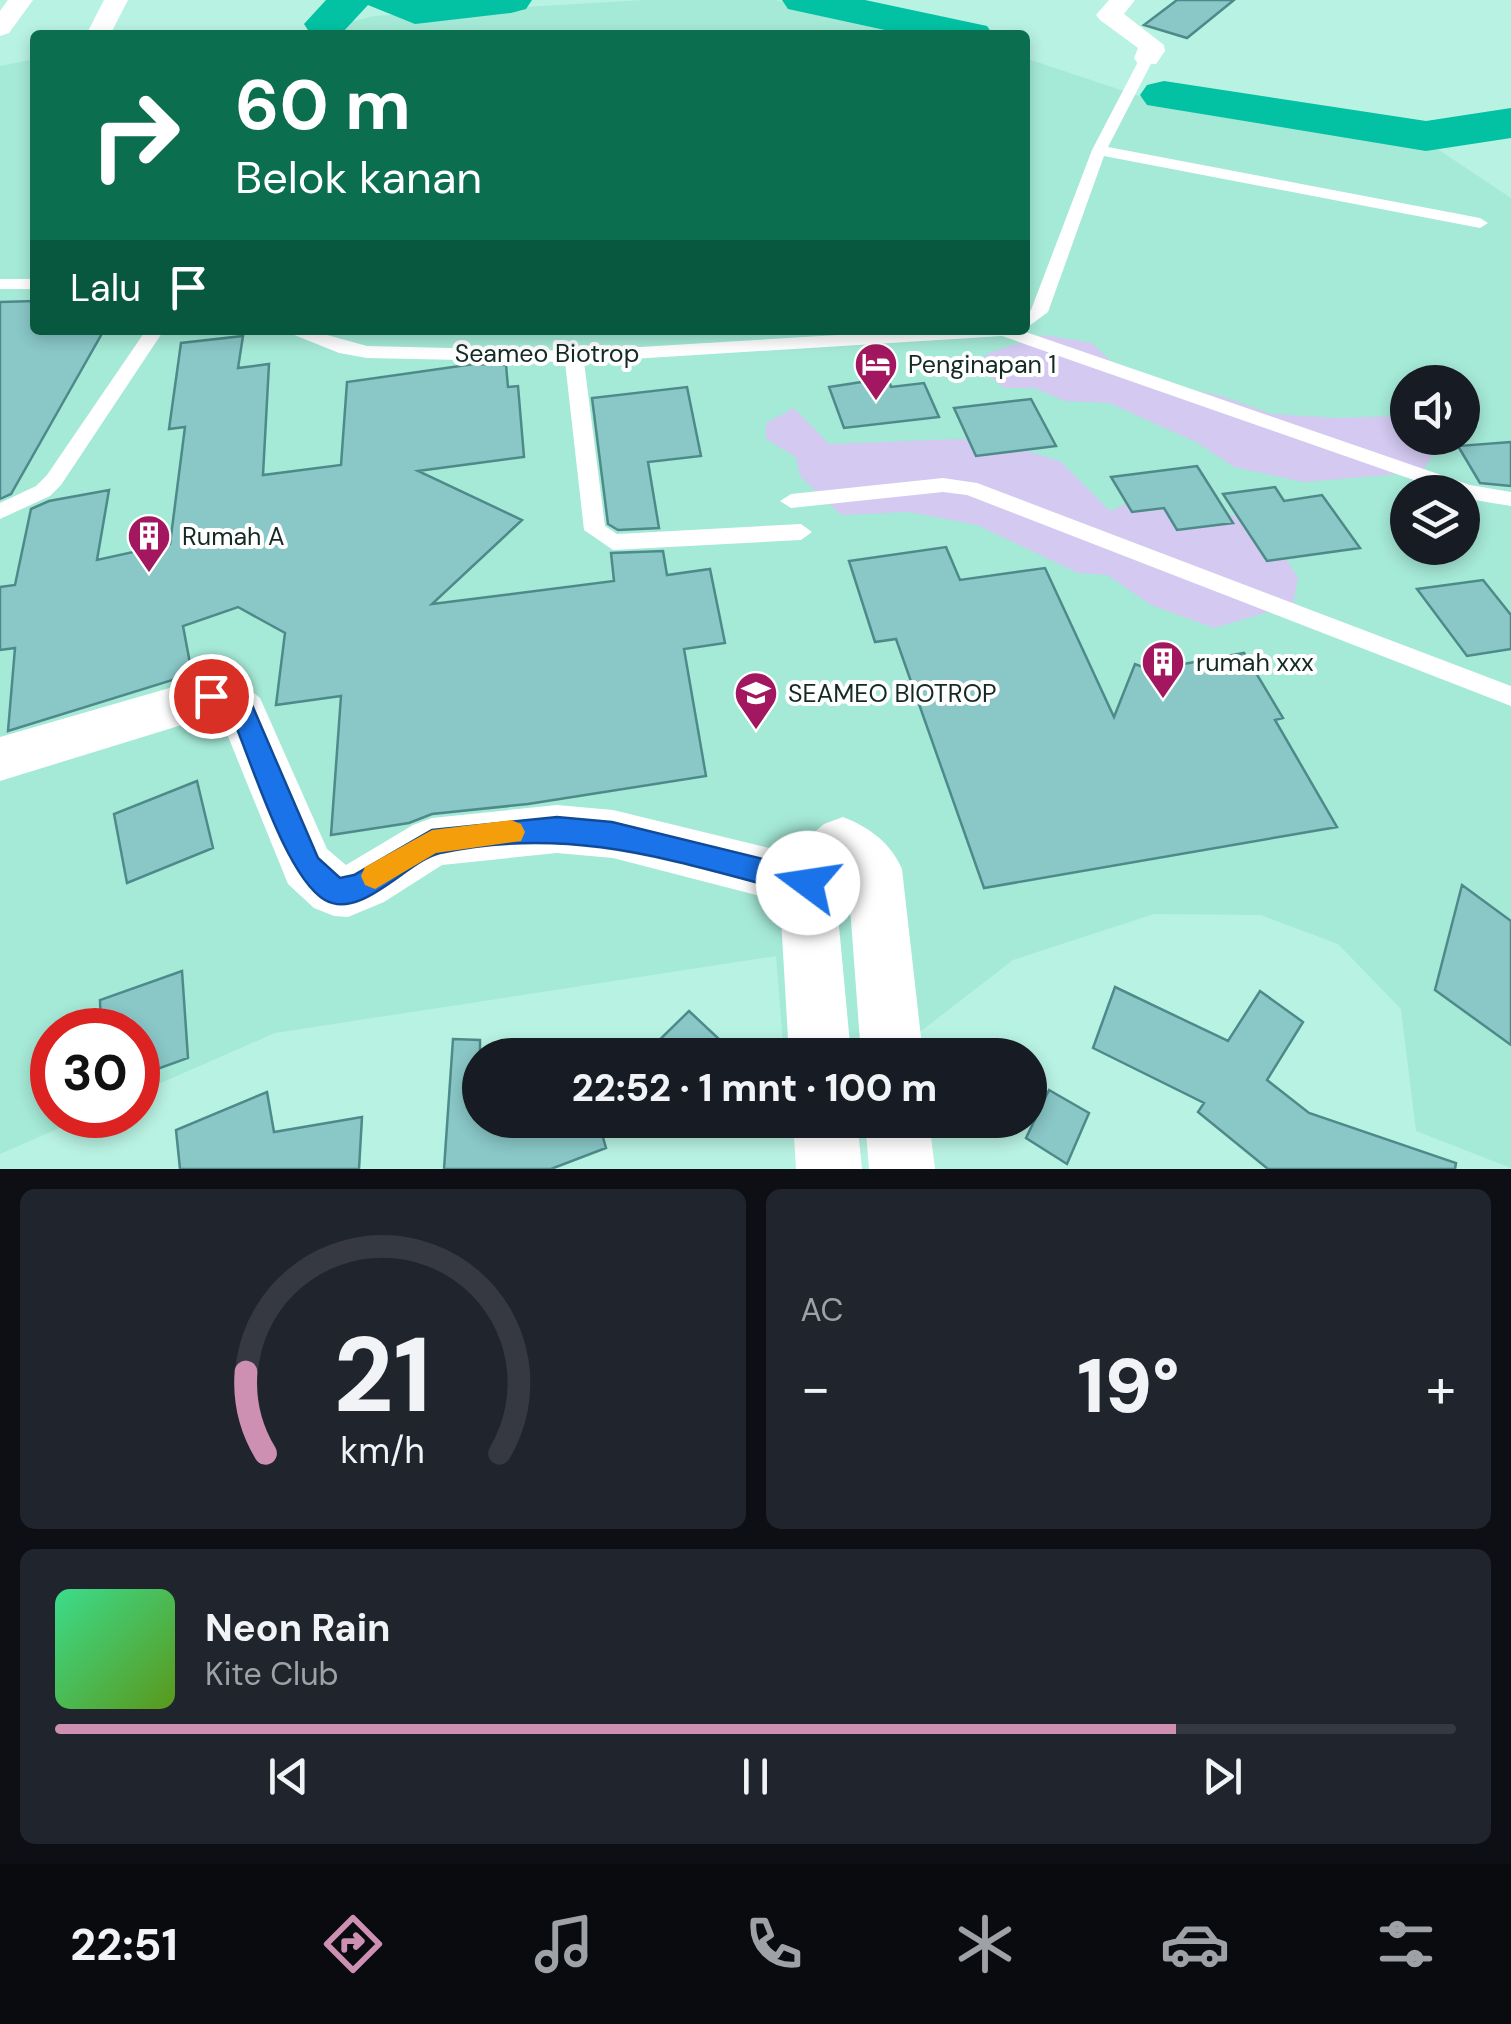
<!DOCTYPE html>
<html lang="id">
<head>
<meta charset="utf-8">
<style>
	body { margin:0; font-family:"DM Sans",sans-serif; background:#20242c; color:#f1f3f6; height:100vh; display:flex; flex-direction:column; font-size:38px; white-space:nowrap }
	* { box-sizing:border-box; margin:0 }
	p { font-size:32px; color:#9ea1a6 }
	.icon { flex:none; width:55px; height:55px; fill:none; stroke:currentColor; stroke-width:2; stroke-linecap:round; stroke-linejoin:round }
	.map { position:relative; height:1169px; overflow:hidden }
	.panel { display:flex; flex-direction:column; gap:20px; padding:20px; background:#0d0f14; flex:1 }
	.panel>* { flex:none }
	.guide { position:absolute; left:30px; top:30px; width:1000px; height:305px; border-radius:10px; box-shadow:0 5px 15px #0003; background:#0b6e4f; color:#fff; overflow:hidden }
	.controls { position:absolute; left:1390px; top:365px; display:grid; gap:20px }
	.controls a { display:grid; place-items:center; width:90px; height:90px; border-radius:50%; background:#171b24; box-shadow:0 5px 15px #0003; font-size:50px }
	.speed { position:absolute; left:30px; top:1008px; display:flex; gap:20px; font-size:50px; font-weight:700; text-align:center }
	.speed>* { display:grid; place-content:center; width:130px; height:130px; border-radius:50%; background:#171b24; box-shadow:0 5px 15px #0003; line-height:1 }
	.speed .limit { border:15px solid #d22; background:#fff; color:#111 }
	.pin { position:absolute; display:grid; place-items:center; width:85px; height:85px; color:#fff; margin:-42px; border:5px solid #fff; border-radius:50%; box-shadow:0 2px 10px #0007 }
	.me { position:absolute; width:110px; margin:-55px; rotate:284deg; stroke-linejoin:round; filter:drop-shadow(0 0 8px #0008) }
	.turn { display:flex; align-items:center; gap:35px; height:210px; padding:0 40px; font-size:45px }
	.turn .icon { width:130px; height:130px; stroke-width:2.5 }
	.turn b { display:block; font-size:70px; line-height:85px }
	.then { display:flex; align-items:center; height:95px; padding:0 40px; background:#0003; gap:20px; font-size:38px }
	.big { font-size:75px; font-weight:800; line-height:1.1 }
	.panel .card { flex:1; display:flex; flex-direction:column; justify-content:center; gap:15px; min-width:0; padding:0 35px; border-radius:15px; background:#20242c }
	.panel .dial { align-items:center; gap:0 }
	.dial svg { height:260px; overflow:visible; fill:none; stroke:#363941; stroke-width:7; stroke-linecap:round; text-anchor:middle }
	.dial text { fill:#f1f3f6; stroke:none }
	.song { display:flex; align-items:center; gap:30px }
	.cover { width:120px; height:120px; border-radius:15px; background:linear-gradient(135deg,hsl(150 70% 55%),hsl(90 70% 35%)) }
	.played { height:10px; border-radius:5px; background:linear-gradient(90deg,#cd90b2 80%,#363941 80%) }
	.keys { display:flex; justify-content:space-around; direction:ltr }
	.heat { display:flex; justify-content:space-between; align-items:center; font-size:55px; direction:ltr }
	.panel .tiles { flex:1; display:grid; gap:20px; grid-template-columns:1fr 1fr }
	.card:last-child { grid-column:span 2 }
	.trip { position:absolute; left:462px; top:1038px; width:585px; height:100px; border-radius:50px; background:#171b24; box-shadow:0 5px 15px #0003; font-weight:800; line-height:100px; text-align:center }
	.dock { display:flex; height:160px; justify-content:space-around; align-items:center; background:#090b0e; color:#9ea1a6 }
	.dock .icon { width:70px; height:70px }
	.dock .selected { color:#cd90b2 }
	.dock b { font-size:45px; color:#f1f3f6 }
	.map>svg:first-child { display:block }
	.built { fill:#a5e9d7; fill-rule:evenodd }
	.green { fill:#d3c9f1 }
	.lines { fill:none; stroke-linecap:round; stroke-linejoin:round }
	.river { fill:#03c1a3; fill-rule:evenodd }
	.building { fill:#8ac7c7; stroke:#4e8a8a; stroke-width:2.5 }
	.service { fill:#fff; fill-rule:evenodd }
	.minor { fill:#fff; fill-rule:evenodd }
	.route { fill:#1a73e8; stroke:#114b97; stroke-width:2.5 }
	.slow { fill:#f59e0b }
	.labels { text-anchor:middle; stroke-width:8; stroke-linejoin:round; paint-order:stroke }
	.street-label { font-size:25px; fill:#142b25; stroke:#fff }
	.poi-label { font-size:25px; fill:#142b25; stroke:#fff; text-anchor:start }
</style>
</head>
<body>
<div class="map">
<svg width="1511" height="1169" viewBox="0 0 1511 1169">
	<rect width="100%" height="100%" fill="#b8f2e2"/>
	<path class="built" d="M644,0H775L930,35H280L314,32L373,16Z
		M1025,58L1157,102L1427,142L1511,198V1168L1416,1131L1401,1009L1338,944L1261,915L1154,914L1013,960L912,1038L914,1055H784L776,956L275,1033L138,1093V1030H52V1115H89L0,1154V66L35,59V330H1025ZM1408,382H1462V438H1408ZM1408,492H1462V548H1408Z"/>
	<path class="green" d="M1044,335L1092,343L1125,375L1221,396L1272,414L1337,418L1400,416L1407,419L1408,438L1443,439L1422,472L1304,482L1234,467L1196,442L1109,403L1065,401L1034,388H1004L975,364L989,353Z
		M794,408L829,444L984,438L1060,461L1110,511L1140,497L1207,506L1267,528L1298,578L1293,605L1214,628L1151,605L1107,575L1078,573L977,525L909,512L841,515L800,476L796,457L766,439V423Z"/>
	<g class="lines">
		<path class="river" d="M326,0H532L526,9L511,13L415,24L368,5L342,33H310L304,24Z
			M782,0H865L987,26L993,35H908L788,9Z
			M1164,81L1426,121L1511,108V138L1426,151L1147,105L1140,95L1147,85Z"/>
	</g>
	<path class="building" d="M1177,0H1234L1187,38L1144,25Z
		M35,301V330H104L11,494L0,499V302Z
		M243,336L238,368L269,364L263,475L341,465L347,382L474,364L506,365L508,387L518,386L524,457L418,471L522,520L432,604L614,581L611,553L663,551L667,575L710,569L725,643L684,649L706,776L528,804L432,814L409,823L331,835L341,696L276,705L285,633L238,607L183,626L192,674L8,731L15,648L0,650V587L15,585L31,509L49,501L109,490L97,560L170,544L185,427L169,429L181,343Z
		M888,378L891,387L924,383L939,417L844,428L829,387Z
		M687,387L701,456L648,462L659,528L618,530L608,524L592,398Z
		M1031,399L1056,446L976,456L954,408Z
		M1511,442V486L1480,483L1458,446Z
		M1197,466L1233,523L1177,530L1164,508L1132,512L1111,477Z
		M1275,487L1284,501L1322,495L1360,548L1267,561L1223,494Z
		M946,547L960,580L1045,568L1114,717L1135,664L1151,670L1244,653L1283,718L1275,720L1337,827L984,888L896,639L875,642L849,561Z
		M1483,580L1511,615V649L1467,656L1417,589Z
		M197,781L213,848L127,883L114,814Z
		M1462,885L1511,921V1045L1435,990Z
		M182,971L188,1058L138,1076V1030H101L100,1000Z
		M1115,987L1228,1041L1260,991L1303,1022L1267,1080L1309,1113L1456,1163L1455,1169H1268L1198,1112L1204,1103L1093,1048Z
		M689,1011L736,1055H644Z
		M453,1039L480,1040V1120H598L606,1148L551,1169H444Z
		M1049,1090L1089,1113L1067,1164L1026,1138Z
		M267,1092L274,1132L362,1117L359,1169H180L176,1130Z"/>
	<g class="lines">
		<path class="service" d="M1147,54L1154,58L1108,147L1480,218L1488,223L1480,228L1104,156L1048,312L1025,329V315L1031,310L1092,150L1140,58Z
			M0,279H35V289H0Z
			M146,330H164L61,485L50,496L0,519V503L36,486L47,475Z
			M282,330H309L367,346L574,351L921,330H1020L1470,485L1511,492V506L1462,498V492H1448L1002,336L584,362L605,526L617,534L801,524L812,532L801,540L613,550L584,530L565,362L367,358L339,353Z
			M943,478L977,483L1511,686V706L967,495L943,492L791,508L780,501L791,494Z"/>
		<path class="minor" d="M8,0H33L9,33L0,36V11Z
			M104,0H128L110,35H86Z
			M1109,0H1135L1124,14L1164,45L1165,51L1156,64H1138L1134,58L1138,48L1100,20L1096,15Z
			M211,676L248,688L260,698L327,849L346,865L413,825L432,818L557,805L613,810L790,853L824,824L843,817C869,827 891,843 902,869L923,1055H861L848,880L842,875L835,883L851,1055H789L780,901L613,858L557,853L442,865L384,902L348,917L334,916L314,908L288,884L223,724L211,716L0,781V737Z
			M793,1120H857L862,1169H796Z
			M865,1120H929L935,1169H869Z"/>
	</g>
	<path class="route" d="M211,686L240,694L252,705L318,858L340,878L354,875L432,830L557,817L612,822L808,870L817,874L821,883L817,892L808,896C679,863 575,824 440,853C408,860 361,921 325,900C286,877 252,763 233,719L223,709L202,703L198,696L202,689Z"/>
	<path class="slow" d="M511,820L521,824L525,832L521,841L436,853L375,889L365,885L361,876L365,867L432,830Z"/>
	<defs>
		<g id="hotel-pin" transform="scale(2.25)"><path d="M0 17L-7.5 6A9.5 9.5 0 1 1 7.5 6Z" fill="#a2175f" stroke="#fff"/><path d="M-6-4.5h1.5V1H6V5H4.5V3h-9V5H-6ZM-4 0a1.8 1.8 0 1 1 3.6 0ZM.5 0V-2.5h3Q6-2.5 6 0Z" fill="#fff"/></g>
		<g id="building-pin" transform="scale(2.25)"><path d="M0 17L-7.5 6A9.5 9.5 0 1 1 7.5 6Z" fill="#a2175f" stroke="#fff"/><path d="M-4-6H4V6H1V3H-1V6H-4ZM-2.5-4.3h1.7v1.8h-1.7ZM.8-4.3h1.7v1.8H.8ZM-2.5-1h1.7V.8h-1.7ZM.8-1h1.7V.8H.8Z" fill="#fff"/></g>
		<g id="school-pin" transform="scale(2.25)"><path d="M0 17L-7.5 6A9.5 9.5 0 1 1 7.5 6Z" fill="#a2175f" stroke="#fff"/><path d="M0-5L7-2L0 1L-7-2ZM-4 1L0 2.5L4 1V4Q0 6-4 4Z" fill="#fff"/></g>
	</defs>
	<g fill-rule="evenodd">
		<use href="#hotel-pin" x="876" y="364"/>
		<use href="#building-pin" x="149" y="536"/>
		<use href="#building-pin" x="1163" y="662"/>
		<use href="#school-pin" x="756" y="693"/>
	</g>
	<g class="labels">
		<g class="street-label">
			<text x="547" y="362">Seameo Biotrop</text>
		</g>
		<g class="poi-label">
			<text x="908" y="373">Penginapan 1</text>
			<text x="182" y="545">Rumah A</text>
			<text x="1196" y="671">rumah xxx</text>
			<text x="788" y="702">SEAMEO BIOTROP</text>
		</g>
	</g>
</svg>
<div class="controls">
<a><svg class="icon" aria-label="sound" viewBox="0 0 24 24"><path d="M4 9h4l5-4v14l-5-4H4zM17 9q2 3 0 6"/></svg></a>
<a><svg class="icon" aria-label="layers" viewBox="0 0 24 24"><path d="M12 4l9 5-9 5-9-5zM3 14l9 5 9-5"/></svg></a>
</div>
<div class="speed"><div class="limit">30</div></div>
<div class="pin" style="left:211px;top:696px;background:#d93025"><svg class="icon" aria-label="arrive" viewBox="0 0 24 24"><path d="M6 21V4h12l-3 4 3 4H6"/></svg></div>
<svg class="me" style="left:808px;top:883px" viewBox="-20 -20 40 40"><circle r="19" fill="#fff"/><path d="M0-13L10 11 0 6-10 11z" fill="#1a73e8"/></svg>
<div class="trip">22:52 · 1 mnt · 100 m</div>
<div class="guide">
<div class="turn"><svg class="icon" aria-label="right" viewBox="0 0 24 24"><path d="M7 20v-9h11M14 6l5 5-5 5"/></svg><div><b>60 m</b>Belok kanan</div></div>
<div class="then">Lalu<svg class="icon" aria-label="arrive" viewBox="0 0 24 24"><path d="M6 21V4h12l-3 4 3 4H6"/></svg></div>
</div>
</div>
<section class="panel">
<div class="tiles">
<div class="card dial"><svg viewBox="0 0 100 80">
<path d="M14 69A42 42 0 1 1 86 69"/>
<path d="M14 69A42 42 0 0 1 8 44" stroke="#cd90b2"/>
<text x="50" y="56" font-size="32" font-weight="700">21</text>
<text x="50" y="72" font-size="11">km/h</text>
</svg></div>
<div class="card"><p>AC</p>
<div class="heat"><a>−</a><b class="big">19°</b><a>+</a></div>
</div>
<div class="card">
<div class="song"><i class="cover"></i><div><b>Neon Rain</b><p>Kite Club</p></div></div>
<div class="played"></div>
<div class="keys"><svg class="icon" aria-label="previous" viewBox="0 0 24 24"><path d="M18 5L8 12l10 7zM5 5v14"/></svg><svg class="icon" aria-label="pause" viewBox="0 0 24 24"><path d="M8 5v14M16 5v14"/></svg><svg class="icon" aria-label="next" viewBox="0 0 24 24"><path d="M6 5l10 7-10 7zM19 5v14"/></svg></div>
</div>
</div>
</section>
<nav class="dock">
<b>22:51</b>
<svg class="icon selected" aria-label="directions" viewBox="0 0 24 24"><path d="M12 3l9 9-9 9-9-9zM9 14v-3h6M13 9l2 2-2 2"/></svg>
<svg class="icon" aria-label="music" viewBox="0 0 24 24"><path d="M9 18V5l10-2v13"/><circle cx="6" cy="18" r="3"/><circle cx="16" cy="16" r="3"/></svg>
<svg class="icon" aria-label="phone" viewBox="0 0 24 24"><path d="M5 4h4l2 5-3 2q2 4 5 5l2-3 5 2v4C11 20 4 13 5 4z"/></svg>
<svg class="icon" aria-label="climate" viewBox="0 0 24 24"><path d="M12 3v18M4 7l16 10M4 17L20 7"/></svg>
<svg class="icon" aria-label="car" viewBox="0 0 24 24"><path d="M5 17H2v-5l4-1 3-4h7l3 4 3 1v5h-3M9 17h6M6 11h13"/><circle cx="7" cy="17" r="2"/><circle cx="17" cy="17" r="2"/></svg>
<svg class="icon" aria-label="filters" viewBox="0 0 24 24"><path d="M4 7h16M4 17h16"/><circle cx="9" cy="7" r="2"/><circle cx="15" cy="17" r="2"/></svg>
</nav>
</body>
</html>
